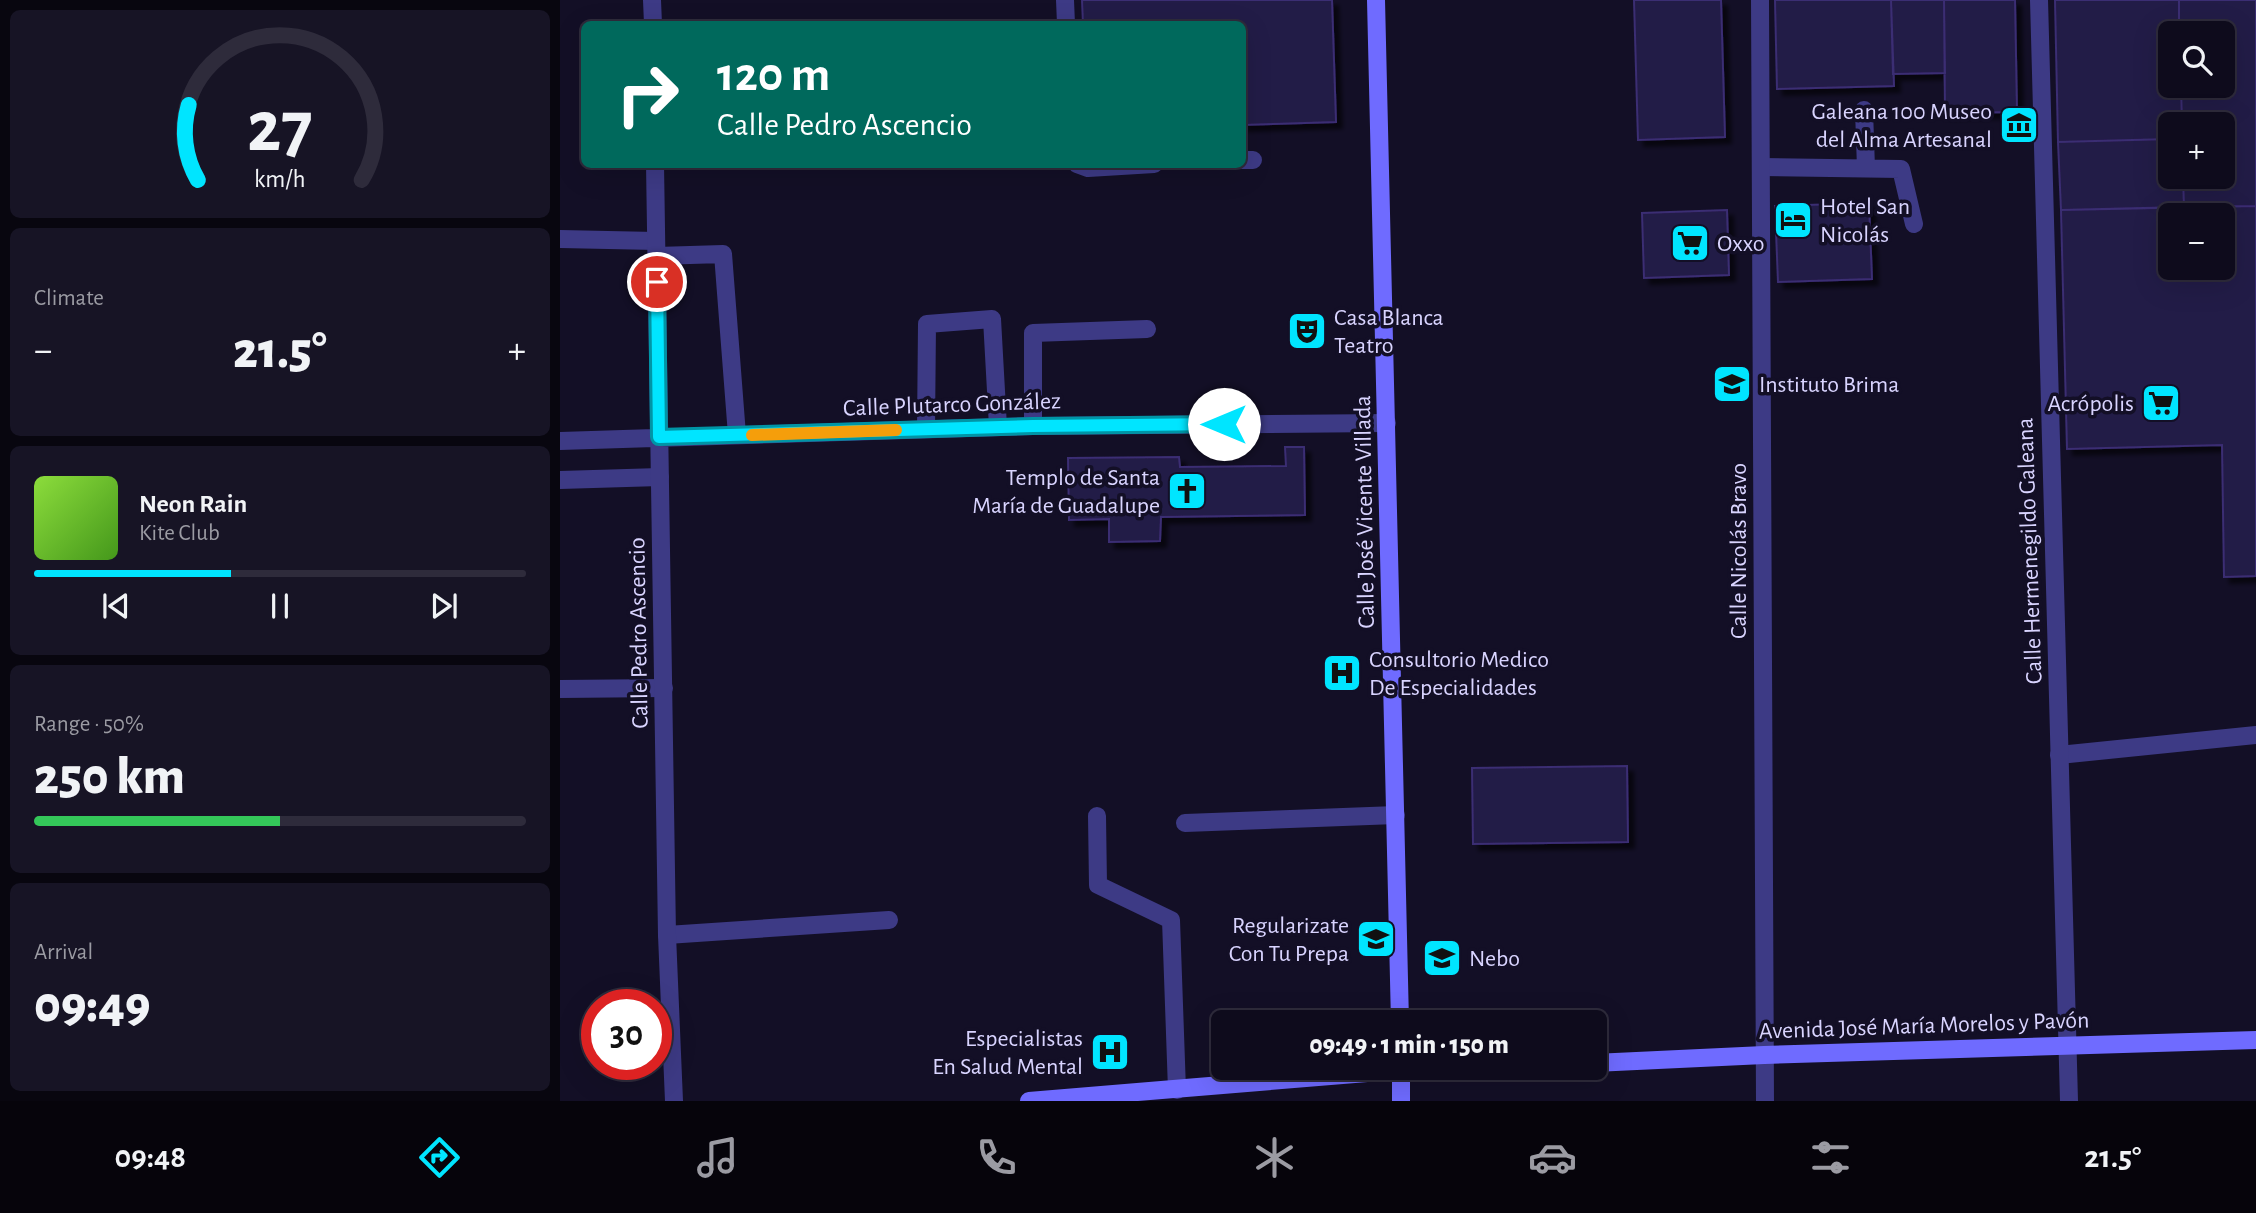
<!DOCTYPE html>
<html lang="en">
<head>
<meta charset="utf-8">
<style>
	body { margin:0; font-family:"Alegreya Sans",sans-serif; background:#171425; color:#f1f3f6; height:100vh; display:flex; flex-direction:column; font-size:26px; white-space:nowrap }
	* { box-sizing:border-box; margin:0 }
	p { font-size:23px; color:#9b9ba3 }
	.icon { flex:none; width:38px; height:38px; fill:none; stroke:currentColor; stroke-width:2; stroke-linecap:round; stroke-linejoin:round }
	.map { position:relative; flex:1; overflow:hidden }
	.panel { display:flex; flex-direction:column; gap:10px; padding:10px; background:#08060f; width:560px }
	.panel>* { flex:none }
	.guide { position:absolute; left:21px; top:21px; width:665px; height:147px; border-radius:10px; box-shadow:0 7px 28px #0002,0 0 0 2px #2e2b3b; background:#00695c; color:#fff; overflow:hidden }
	.tools { position:absolute; left:1598px; top:21px; display:grid; gap:14px }
	.tools a { display:grid; place-items:center; width:77px; height:77px; border-radius:10px; background:#0e0b1c; box-shadow:0 7px 28px #0002,0 0 0 2px #2e2b3b; font-size:35px }
	.speed { position:absolute; left:21px; top:989px; display:flex; gap:14px; font-size:35px; font-weight:700; text-align:center }
	.speed>* { display:grid; place-content:center; width:91px; height:91px; border-radius:50%; background:#0e0b1c; box-shadow:0 7px 28px #0002,0 0 0 2px #2e2b3b; line-height:1 }
	.speed .limit { border:10px solid #d22; background:#fff; color:#111 }
	.pin { position:absolute; display:grid; place-items:center; width:60px; height:60px; color:#fff; margin:-30px; border:4px solid #fff; border-radius:50%; box-shadow:0 2px 7px #0007 }
	.me { position:absolute; width:77px; margin:-38px; rotate:270deg; stroke-linejoin:round; filter:drop-shadow(0 0 5px #0008) }
	.turn { display:flex; align-items:center; gap:24px; height:147px; padding:0 21px; font-size:32px }
	.turn .icon { width:91px; height:91px; stroke-width:2.5 }
	.turn b { display:block; font-size:49px; line-height:60px }
	.big { font-size:52px; font-weight:800; line-height:1.1 }
	.panel .widget { flex:1; display:flex; flex-direction:column; justify-content:center; gap:10px; min-width:0; padding:0 24px; border-radius:10px; background:#171425 }
	.panel .dial { align-items:center; gap:0 }
	.dial svg { height:182px; overflow:visible; fill:none; stroke:#2e2b3b; stroke-width:7; stroke-linecap:round; text-anchor:middle }
	.dial text { fill:#f1f3f6; stroke:none }
	.song { display:flex; align-items:center; gap:21px }
	.cover { width:84px; height:84px; border-radius:10px; background:linear-gradient(135deg,hsl(90 70% 55%),hsl(100 70% 35%)) }
	.played { height:7px; border-radius:4px; background:linear-gradient(90deg,#00e5ff 40%,#2e2b3b 40%) }
	.keys { display:flex; justify-content:space-around; direction:ltr }
	.heat { display:flex; justify-content:space-between; align-items:center; font-size:38px; direction:ltr }
	.charge { height:10px; border-radius:5px; background:linear-gradient(90deg,#34c759 50%,#2e2b3b 0) }
	.trip { position:absolute; left:651px; top:1010px; width:396px; height:70px; border-radius:10px; background:#0e0b1c; box-shadow:0 7px 28px #0002,0 0 0 2px #2e2b3b; font-weight:800; line-height:70px; text-align:center }
	.menu { display:flex; height:112px; justify-content:space-around; align-items:center; background:#06040b; color:#9b9ba3 }
	.menu .icon { width:49px; height:49px }
	.menu .selected { color:#00e5ff }
	.menu b { font-size:32px; color:#f1f3f6 }
	main { display:flex; flex:1; min-height:0 }
	.map>svg:first-child { display:block }
	.building { fill:#241b47; stroke:#3b2d73; stroke-width:2; fill-rule:evenodd; filter:url(#shadow) }
	.lines { fill:none; stroke-linecap:round; stroke-linejoin:round }
	.service { stroke:#3d3a85; stroke-width:18 }
	.minor { stroke:#3d3a85; stroke-width:18 }
	.secondary { stroke:#6f6bff; stroke-width:18 }
	.route-casing { stroke:#0095a6; stroke-width:18 }
	.route { stroke:#00e5ff; stroke-width:12 }
	.slow { stroke:#f59e0b; stroke-width:12 }
	.labels { text-anchor:middle; stroke-width:7; stroke-linejoin:round; paint-order:stroke }
	.poi-label { font-size:24px; fill:#d9d4ff; stroke:#130f26; text-anchor:start }
	.street-label { font-size:24px; fill:#d9d4ff; stroke:#130f26 }
</style>
</head>
<body>
<main>
<section class="panel">
<div class="widget dial"><svg viewBox="0 0 100 80">
<path d="M14 69A42 42 0 1 1 86 69"/>
<path d="M14 69A42 42 0 0 1 10 36" stroke="#00e5ff"/>
<text x="50" y="56" font-size="32" font-weight="700">27</text>
<text x="50" y="72" font-size="11">km/h</text>
</svg></div>
<div class="widget"><p>Climate</p>
<div class="heat"><a>−</a><b class="big">21.5°</b><a>+</a></div>
</div>
<div class="widget">
<div class="song"><i class="cover"></i><div><b>Neon Rain</b><p>Kite Club</p></div></div>
<div class="played"></div>
<div class="keys"><svg class="icon" aria-label="previous" viewBox="0 0 24 24"><path d="M18 5L8 12l10 7zM5 5v14"/></svg><svg class="icon" aria-label="pause" viewBox="0 0 24 24"><path d="M8 5v14M16 5v14"/></svg><svg class="icon" aria-label="next" viewBox="0 0 24 24"><path d="M6 5l10 7-10 7zM19 5v14"/></svg></div>
</div>
<div class="widget"><p>Range · 50%</p><b class="big">250 km</b><div class="charge"></div></div>
<div class="widget"><p>Arrival</p><b class="big">09:49</b></div>
</section>
<div class="map">
<svg width="1696" height="1101" viewBox="0 0 1696 1101">
	<defs>
		<filter id="shadow"><feDropShadow dx="6" dy="6" stdDeviation="2" flood-color="#0009"/></filter>
	</defs>
	<rect width="100%" height="100%" fill="#130f26"/>
	<path class="building" d="M522,0H772L776,122L682,125V24H523Z
		M1074,0H1161L1165,137L1078,140Z
		M1215,0H1331L1334,86L1217,89Z
		M1331,0H1384L1385,73L1333,74Z
		M1384,0H1455L1457,112L1385,113Z
		M1495,0H1619V33H1610V86H1621L1622,124H1610V139L1498,142Z
		M1619,0H1696V206L1624,207L1623,177H1662V124H1622L1621,86H1662V33H1619Z
		M1610,139V177H1623L1624,207L1501,210L1498,142Z
		M1309,203L1312,279L1218,282L1215,206Z
		M1696,206V576L1664,577L1662,445L1507,449L1501,210ZM1610,215H1662V268H1610Z
		M1167,210L1169,275L1084,278L1082,213Z
		M725,447H744L745,515L601,517L600,541L549,542V519L509,520L508,458L619,457L620,467L726,466Z
		M1067,766L1068,842L913,844L912,768Z"/>
	<g class="lines">
		<path class="service" d="M505,0L506,24
			M1304,110L1306,168
			M682,160H693
			M517,164L528,168L594,164
			M1201,167L1341,169L1354,224
			M0,239L96,241
			M97,256L163,254L177,435
			M473,426V333L587,329
			M366,429L367,324L432,319L438,427
			M0,480L100,477
			M0,689L104,688
			M1499,755L1696,735
			M537,816L538,885L611,920L617,1090
			M625,823L836,815
			M107,935L329,920"/>
		<path class="minor" d="M92,0L93,24
			M1200,0L1205,1101
			M1479,0L1509,1101
			M95,164L107,935L114,1101
			M0,441L473,426L827,423"/>
		<path class="secondary" d="M816,0L840,1022
			M1034,1063L1204,1055L1696,1040
			M841,1068V1101
			M469,1101L807,1073L932,1068"/>
	</g>
	<g class="lines">
		<g class="route-casing">
			<path id="route" d="M97,282L99,437L473,426L664,424"/>
		</g>
		<use href="#route" class="route"/>
		<path class="slow" d="M192,435L336,430"/>
	</g>
	<defs>
		<g id="museum-square" transform="scale(2.0125)"><rect x="-9" y="-9" width="18" height="18" rx="4" fill="#00e5ff" stroke="#130f26"/><path d="M0-6L6-3V-2H-6V-3ZM-5-1h2V3h-2ZM-1-1h2V3h-2ZM3-1h2V3H3ZM-6 4H6V6H-6Z" fill="#111"/></g>
		<g id="hotel-square" transform="scale(2.0125)"><rect x="-9" y="-9" width="18" height="18" rx="4" fill="#00e5ff" stroke="#130f26"/><path d="M-6-4.5h1.5V1H6V5H4.5V3h-9V5H-6ZM-4 0a1.8 1.8 0 1 1 3.6 0ZM.5 0V-2.5h3Q6-2.5 6 0Z" fill="#111"/></g>
		<g id="supermarket-square" transform="scale(2.0125)"><rect x="-9" y="-9" width="18" height="18" rx="4" fill="#00e5ff" stroke="#130f26"/><path d="M-6-5.5h2.5l.6 2H6L4.5 2H-2.5L-4.4-4H-6ZM-1.5 3.2a1.3 1.3 0 1 0 .1 0ZM3 3.2a1.3 1.3 0 1 0 .1 0Z" fill="#111"/></g>
		<g id="theatre-square" transform="scale(2.0125)"><rect x="-9" y="-9" width="18" height="18" rx="4" fill="#00e5ff" stroke="#130f26"/><path d="M-5-5.5Q0-4 5-5.5V0Q5 5 0 6Q-5 5-5 0ZM-3.3-2.5H-1v1.5H-3.3ZM1-2.5H3.3v1.5H1ZM-2.8 1Q0 5.5 2.8 1Z" fill="#111"/></g>
		<g id="school-square" transform="scale(2.0125)"><rect x="-9" y="-9" width="18" height="18" rx="4" fill="#00e5ff" stroke="#130f26"/><path d="M0-5L7-2L0 1L-7-2ZM-4 1L0 2.5L4 1V4Q0 6-4 4Z" fill="#111"/></g>
		<g id="church-square" transform="scale(2.0125)"><rect x="-9" y="-9" width="18" height="18" rx="4" fill="#00e5ff" stroke="#130f26"/><path d="M-1.2-6h2.4v3.5h3.3v2.4h-3.3V6h-2.4V-.1h-3.3v-2.4h3.3Z" fill="#111"/></g>
		<g id="hospital-square" transform="scale(2.0125)"><rect x="-9" y="-9" width="18" height="18" rx="4" fill="#00e5ff" stroke="#130f26"/><path d="M-5-5h3v3.5h4V-5h3V5h-3V1.5h-4V5h-3Z" fill="#111"/></g>
		<g id="university-square" transform="scale(2.0125)"><rect x="-9" y="-9" width="18" height="18" rx="4" fill="#00e5ff" stroke="#130f26"/><path d="M0-5L7-2L0 1L-7-2ZM-4 1L0 2.5L4 1V4Q0 6-4 4Z" fill="#111"/></g>
	</defs>
	<g fill-rule="evenodd">
		<use href="#museum-square" x="1459" y="125"/>
		<use href="#hotel-square" x="1233" y="220"/>
		<use href="#supermarket-square" x="1130" y="243"/>
		<use href="#theatre-square" x="747" y="331"/>
		<use href="#school-square" x="1172" y="384"/>
		<use href="#supermarket-square" x="1601" y="403"/>
		<use href="#church-square" x="627" y="491"/>
		<use href="#hospital-square" x="782" y="673"/>
		<use href="#university-square" x="816" y="939"/>
		<use href="#university-square" x="882" y="958"/>
		<use href="#hospital-square" x="550" y="1052"/>
	</g>
	<g class="labels">
		<g class="poi-label">
			<text x="1432" y="119" text-anchor="end">Galeana 100 Museo<tspan x="1432" dy="28">del Alma Artesanal</tspan></text>
			<text x="1260" y="214">Hotel San<tspan x="1260" dy="28">Nicolás</tspan></text>
			<text x="1157" y="251">Oxxo</text>
			<text x="774" y="325">Casa Blanca<tspan x="774" dy="28">Teatro</tspan></text>
			<text x="1199" y="392">Instituto Brima</text>
			<text x="1574" y="411" text-anchor="end">Acrópolis</text>
			<text x="600" y="485" text-anchor="end">Templo de Santa<tspan x="600" dy="28">María de Guadalupe</tspan></text>
			<text x="809" y="667">Consultorio Medico<tspan x="809" dy="28">De Especialidades</tspan></text>
			<text x="789" y="933" text-anchor="end">Regularizate<tspan x="789" dy="28">Con Tu Prepa</tspan></text>
			<text x="909" y="966">Nebo</text>
			<text x="523" y="1046" text-anchor="end">Especialistas<tspan x="523" dy="28">En Salud Mental</tspan></text>
		</g>
		<g class="street-label">
			<text transform="translate(392 404) rotate(-2)" y="8">Calle Plutarco González</text>
			<text transform="translate(804 512) rotate(-91)" y="8">Calle José Vicente Villada</text>
			<text transform="translate(1178 551) rotate(-90)" y="8">Calle Nicolás Bravo</text>
			<text transform="translate(1469 551) rotate(-92)" y="8">Calle Hermenegildo Galeana</text>
			<text transform="translate(78 633) rotate(-91)" y="8">Calle Pedro Ascencio</text>
			<text transform="translate(1364 1025) rotate(-2)" y="8">Avenida José María Morelos y Pavón</text>
		</g>
	</g>
</svg>
<div class="tools">
<a><svg class="icon" aria-label="search" viewBox="0 0 24 24"><circle cx="10" cy="10" r="6"/><path d="M15 15l6 6"/></svg></a>
<a>+</a>
<a>−</a>
</div>
<div class="speed"><div class="limit">30</div></div>
<div class="pin" style="left:97px;top:282px;background:#d93025"><svg class="icon" aria-label="arrive" viewBox="0 0 24 24"><path d="M6 21V4h12l-3 4 3 4H6"/></svg></div>
<svg class="me" style="left:664px;top:424px" viewBox="-20 -20 40 40"><circle r="19" fill="#fff"/><path d="M0-13L10 11 0 6-10 11z" fill="#00e5ff"/></svg>
<div class="trip">09:49 · 1 min · 150 m</div>
<div class="guide">
<div class="turn"><svg class="icon" aria-label="right" viewBox="0 0 24 24"><path d="M7 20v-9h11M14 6l5 5-5 5"/></svg><div><b>120 m</b>Calle Pedro Ascencio</div></div>
</div>
</div>
</main>
<nav class="menu">
<b>09:48</b>
<svg class="icon selected" aria-label="directions" viewBox="0 0 24 24"><path d="M12 3l9 9-9 9-9-9zM9 14v-3h6M13 9l2 2-2 2"/></svg>
<svg class="icon" aria-label="music" viewBox="0 0 24 24"><path d="M9 18V5l10-2v13"/><circle cx="6" cy="18" r="3"/><circle cx="16" cy="16" r="3"/></svg>
<svg class="icon" aria-label="phone" viewBox="0 0 24 24"><path d="M5 4h4l2 5-3 2q2 4 5 5l2-3 5 2v4C11 20 4 13 5 4z"/></svg>
<svg class="icon" aria-label="climate" viewBox="0 0 24 24"><path d="M12 3v18M4 7l16 10M4 17L20 7"/></svg>
<svg class="icon" aria-label="car" viewBox="0 0 24 24"><path d="M5 17H2v-5l4-1 3-4h7l3 4 3 1v5h-3M9 17h6M6 11h13"/><circle cx="7" cy="17" r="2"/><circle cx="17" cy="17" r="2"/></svg>
<svg class="icon" aria-label="filters" viewBox="0 0 24 24"><path d="M4 7h16M4 17h16"/><circle cx="9" cy="7" r="2"/><circle cx="15" cy="17" r="2"/></svg>
<b>21.5°</b>
</nav>
</body>
</html>
